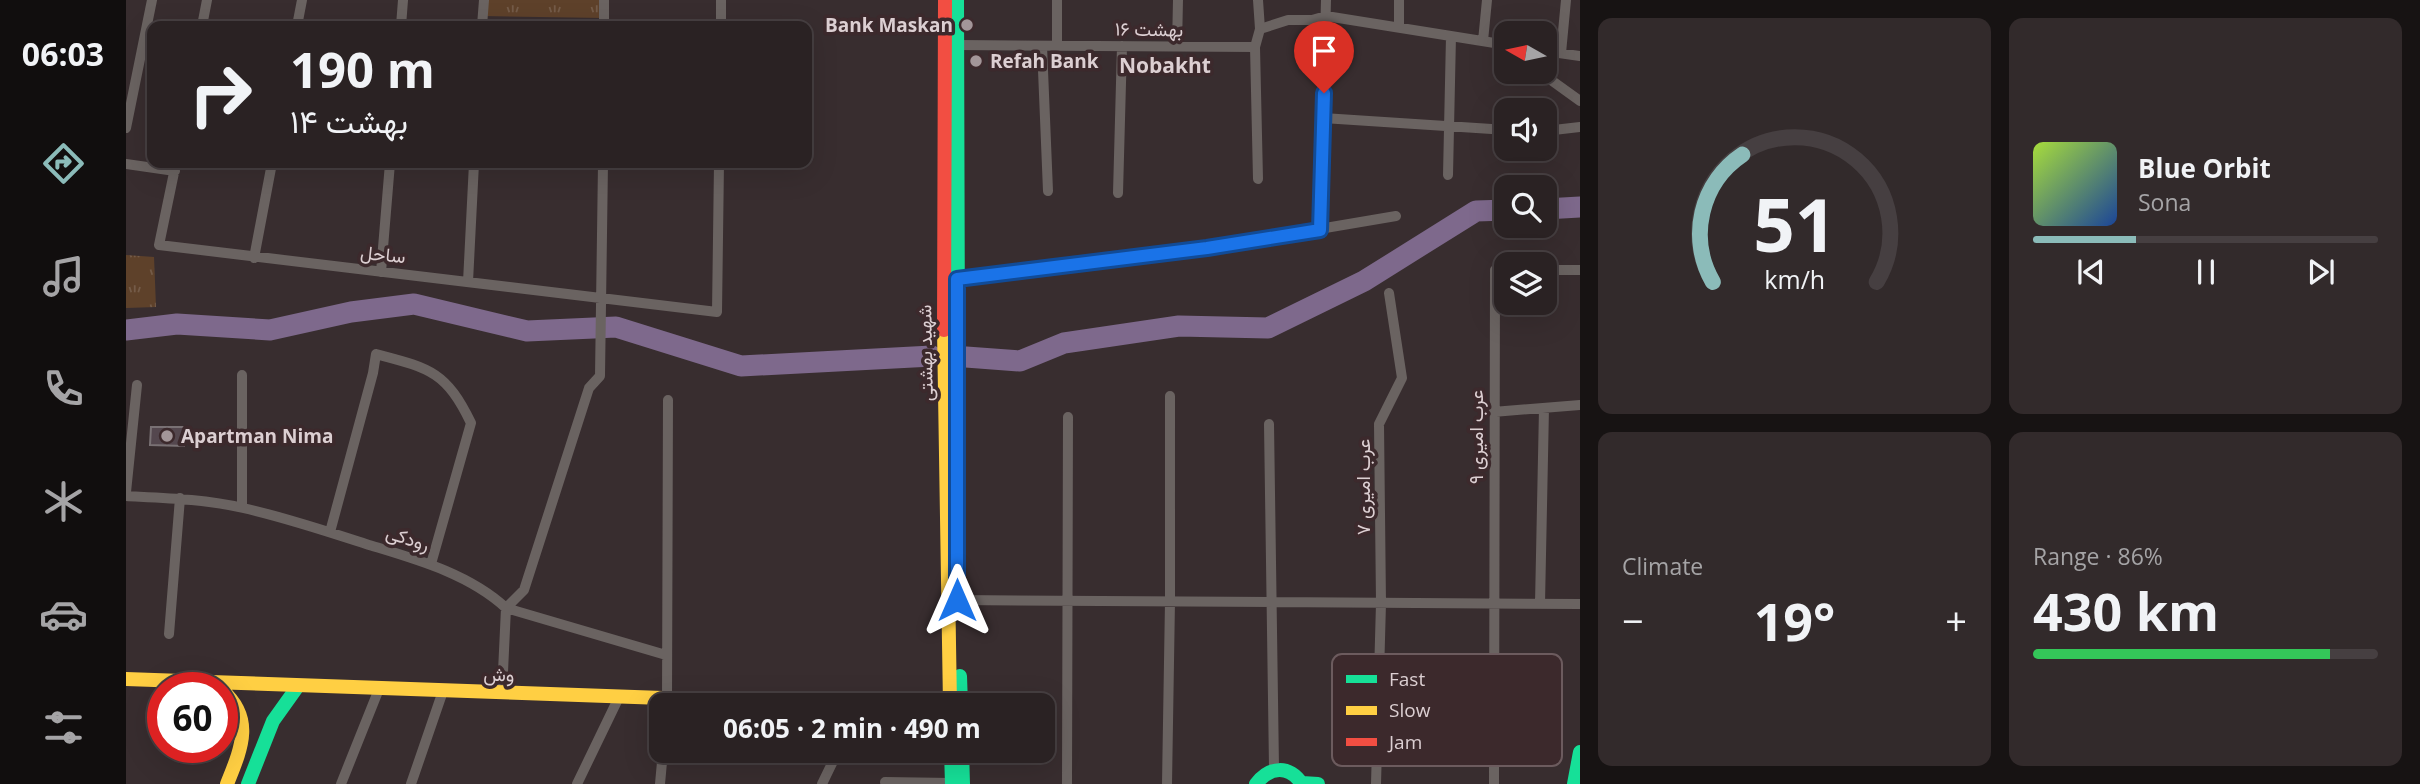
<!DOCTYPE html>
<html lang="en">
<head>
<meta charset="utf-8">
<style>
	body { margin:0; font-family:"Open Sans",Vazirmatn,sans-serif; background:#322a2b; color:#f1f3f6; height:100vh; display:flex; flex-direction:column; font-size:26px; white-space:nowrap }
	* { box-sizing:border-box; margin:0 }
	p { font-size:23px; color:#a5a4a6 }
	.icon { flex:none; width:38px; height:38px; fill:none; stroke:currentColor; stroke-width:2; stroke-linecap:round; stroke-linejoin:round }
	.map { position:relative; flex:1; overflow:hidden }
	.details { display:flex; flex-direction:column; gap:18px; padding:18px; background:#171313; width:840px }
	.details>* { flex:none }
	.hud { position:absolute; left:21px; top:21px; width:665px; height:147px; border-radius:14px; box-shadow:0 7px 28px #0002,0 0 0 2px #463f41; background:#2a2223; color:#f1f3f6; overflow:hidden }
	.needle { width:46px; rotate:279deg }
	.fabs { position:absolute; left:1368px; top:21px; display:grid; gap:14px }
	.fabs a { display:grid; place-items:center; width:63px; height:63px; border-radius:14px; background:#2a2223; box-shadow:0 7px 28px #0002,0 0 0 2px #463f41; font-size:35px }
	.speed { position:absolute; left:21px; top:672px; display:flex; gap:14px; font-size:35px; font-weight:700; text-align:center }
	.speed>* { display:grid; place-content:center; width:91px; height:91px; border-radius:50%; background:#2a2223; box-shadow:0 7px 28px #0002,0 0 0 2px #463f41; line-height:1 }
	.speed .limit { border:10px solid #d22; background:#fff; color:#111 }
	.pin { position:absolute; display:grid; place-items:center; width:60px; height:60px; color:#fff; margin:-72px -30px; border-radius:50% 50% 50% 0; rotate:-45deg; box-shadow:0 0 7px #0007 }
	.pin .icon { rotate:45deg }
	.me { position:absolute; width:77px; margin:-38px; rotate:0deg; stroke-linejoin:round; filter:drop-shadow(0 0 5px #0008) }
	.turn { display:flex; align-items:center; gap:24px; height:147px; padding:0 28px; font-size:32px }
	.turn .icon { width:91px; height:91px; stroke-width:2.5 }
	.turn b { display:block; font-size:49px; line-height:60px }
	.big { font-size:52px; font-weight:700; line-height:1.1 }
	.details .tile { flex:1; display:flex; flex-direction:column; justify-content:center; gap:10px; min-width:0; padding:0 24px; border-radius:14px; background:#322a2b }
	.details .dial { align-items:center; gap:0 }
	.dial svg { height:182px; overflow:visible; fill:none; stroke:#463f41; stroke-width:7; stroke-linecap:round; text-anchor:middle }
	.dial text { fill:#f1f3f6; stroke:none }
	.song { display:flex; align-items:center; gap:21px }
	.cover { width:84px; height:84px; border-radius:10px; background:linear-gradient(135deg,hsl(80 70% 55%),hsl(220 70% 35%)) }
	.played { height:7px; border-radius:4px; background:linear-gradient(90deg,#8bbbb9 30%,#463f41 30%) }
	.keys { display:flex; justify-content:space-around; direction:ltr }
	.heat { display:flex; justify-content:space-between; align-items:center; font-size:38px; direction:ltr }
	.charge { height:10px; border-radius:5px; background:linear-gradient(90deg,#34c759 86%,#463f41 0) }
	.details .tiles { flex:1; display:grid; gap:18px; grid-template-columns:repeat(2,1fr) }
	.trip { position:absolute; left:523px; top:693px; width:406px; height:70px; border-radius:14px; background:#2a2223; box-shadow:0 7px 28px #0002,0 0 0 2px #463f41; font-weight:700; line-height:70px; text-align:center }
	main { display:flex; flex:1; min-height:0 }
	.menu { display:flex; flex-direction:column; width:126px; justify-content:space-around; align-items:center; background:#110e0e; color:#a5a4a6 }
	.menu .icon { width:49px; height:49px }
	.menu .selected { color:#8bbbb9 }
	.menu b { font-size:32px; color:#f1f3f6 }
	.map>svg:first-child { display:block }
	.park { fill:url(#park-tufts) }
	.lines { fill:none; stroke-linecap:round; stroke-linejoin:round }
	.river { stroke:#7e698c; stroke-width:21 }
	.building { fill:#54474e; stroke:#797174; stroke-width:2 }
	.street { stroke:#6a6361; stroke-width:10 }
	.fast { stroke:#16e098; stroke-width:14 }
	.slow { stroke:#ffcf43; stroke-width:14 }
	.jam { stroke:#f24e42; stroke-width:14 }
	.route-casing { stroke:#114b97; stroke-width:18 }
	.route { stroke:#1a73e8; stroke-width:12 }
	.poi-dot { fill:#a39699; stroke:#3c292c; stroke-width:2.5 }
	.labels { text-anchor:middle; stroke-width:7; stroke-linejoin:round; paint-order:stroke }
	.poi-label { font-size:19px; font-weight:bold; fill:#dccfd2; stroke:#3c292c; text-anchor:start }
	.street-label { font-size:19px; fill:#dccfd2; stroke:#3c292c }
	.neighbourhood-label { font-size:21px; font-weight:bold; fill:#dccfd2; stroke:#3c292c }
	.key { fill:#3c292c; stroke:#6c5b5e; stroke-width:2 }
	.key-label { font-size:19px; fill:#dccfd2 }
</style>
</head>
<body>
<main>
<nav class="menu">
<b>06:03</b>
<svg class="icon selected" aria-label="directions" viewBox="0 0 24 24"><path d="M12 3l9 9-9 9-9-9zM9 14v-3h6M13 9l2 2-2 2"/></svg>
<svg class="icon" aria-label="music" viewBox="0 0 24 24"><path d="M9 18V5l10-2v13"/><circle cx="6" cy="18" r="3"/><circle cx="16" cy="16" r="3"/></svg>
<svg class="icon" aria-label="phone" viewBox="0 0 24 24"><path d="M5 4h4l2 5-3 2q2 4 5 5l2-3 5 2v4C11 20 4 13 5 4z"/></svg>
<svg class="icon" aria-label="climate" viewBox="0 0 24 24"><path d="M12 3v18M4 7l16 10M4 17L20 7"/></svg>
<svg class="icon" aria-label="car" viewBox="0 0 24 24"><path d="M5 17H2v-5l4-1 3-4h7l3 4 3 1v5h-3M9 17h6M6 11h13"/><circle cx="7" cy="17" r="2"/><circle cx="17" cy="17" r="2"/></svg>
<svg class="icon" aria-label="filters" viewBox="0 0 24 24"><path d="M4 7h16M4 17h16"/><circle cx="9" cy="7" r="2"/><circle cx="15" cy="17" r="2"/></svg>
</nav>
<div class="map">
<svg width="1454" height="784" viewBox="0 0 1454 784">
	<defs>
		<pattern id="park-tufts" width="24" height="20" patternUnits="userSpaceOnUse" patternTransform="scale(1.75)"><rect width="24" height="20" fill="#5e412a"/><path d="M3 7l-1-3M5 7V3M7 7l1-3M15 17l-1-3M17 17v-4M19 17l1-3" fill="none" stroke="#745b48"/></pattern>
	</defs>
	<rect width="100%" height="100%" fill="#382d2f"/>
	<path class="park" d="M358,0H478V18L357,16Z
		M0,255L28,257L30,307L0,308Z"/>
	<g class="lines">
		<path class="river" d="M1419,209L1454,207
			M0,330L51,324L144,330L225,312L288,304L401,331L490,327L615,366L806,356
			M840,357L894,361L938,343L1053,326L1142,328L1238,281L1350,211L1381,210"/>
	</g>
	<path class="building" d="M25,427H59L58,446L24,445Z"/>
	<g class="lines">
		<path class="street" d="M1132,0L1134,29
			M76,26L81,0
			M171,26L176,0
			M275,26L277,0
			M356,26L358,0
			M478,26V0
			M595,26V0
			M1273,27V0
			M1357,41L1361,0
			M831,45L1129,47
			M931,45V0
			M916,46L922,191
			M1051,46L1052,0
			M1419,51L1454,56
			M1435,53L1440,0
			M1417,72L1418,75L1454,101
			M1197,118L1381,130
			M0,128L26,0
			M1419,131L1454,127
			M50,163L33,245L591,312L593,163
			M0,164L49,171
			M1322,175L1325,36
			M1132,179L1129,47L1134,29L1162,20H1186L1200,16L1381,45
			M992,193L996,46
			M1194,230L1200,0
			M128,258L146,163
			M1419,270H1454
			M255,272L264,163
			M831,279L1081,248L1270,216
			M342,282L348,163
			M116,375V507
			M1367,412L1454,405
			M1143,424L1148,768
			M0,492L11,385
			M0,496C39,498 79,499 117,508C158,517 200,531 240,544C289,559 342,573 380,608L540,655
			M204,532L247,373L250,354C303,368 320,371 345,423L305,564
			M831,600L1454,604
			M1414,604L1418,408
			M380,608L398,590L463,388L474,376L477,163
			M43,634L54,498
			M376,693L380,608
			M541,700L542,400
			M759,782L826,783
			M215,784L253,689
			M285,784L317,691
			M451,784L493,697
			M534,784L537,751
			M696,784L712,751
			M941,784L942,417
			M1041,784L1044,601V396
			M1250,784L1255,603L1253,424L1276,378L1263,293
			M1368,784L1369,270H1381"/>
		<path class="fast" d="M831,0L832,353
			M834,676L835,705
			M593,700L746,705
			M825,751L826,784
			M836,751L837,784
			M1176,783L1192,784
			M122,784L147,721L172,686
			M1130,784C1144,766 1163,765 1176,784
			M1448,784L1454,752"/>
		<path class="slow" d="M818,330L824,705
			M832,353V612
			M0,679L85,682
			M85,682L593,700
			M96,690C129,719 115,749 101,784"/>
		<path class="jam" d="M818,330L819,0"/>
	</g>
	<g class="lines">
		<g class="route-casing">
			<path id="route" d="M831,600V279L1081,248L1194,230L1198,93"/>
		</g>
		<use href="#route" class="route"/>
	</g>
	<g class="poi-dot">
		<circle cx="841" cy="25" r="7"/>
		<circle cx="850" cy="61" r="7"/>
		<circle cx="41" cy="436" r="7"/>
	</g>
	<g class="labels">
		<g class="poi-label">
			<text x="827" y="32" text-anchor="end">Bank Maskan</text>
			<text x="864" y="68">Refah Bank</text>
			<text x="55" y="443">Apartman Nima</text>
		</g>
		<g class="street-label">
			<text transform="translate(1023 29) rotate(1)" y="7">۱۶ بهشت</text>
			<text transform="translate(257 254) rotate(6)" y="7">ساحل</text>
			<text transform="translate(799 353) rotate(-91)" y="7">شهید بهشتی</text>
			<text transform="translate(1350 437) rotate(-90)" y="7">۹ عرب امیری</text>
			<text transform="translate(1237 487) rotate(-90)" y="7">۷ عرب امیری</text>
			<text transform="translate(282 538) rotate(18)" y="7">رودکی</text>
			<text transform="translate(373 674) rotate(2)" y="7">وش</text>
		</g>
		<g class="neighbourhood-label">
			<text x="1039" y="73">Nobakht</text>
		</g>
	</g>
	<rect x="1206" y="654" width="230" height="112" rx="10" class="key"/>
	<rect x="1220" y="675" width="31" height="8" fill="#16e098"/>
	<rect x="1220" y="706" width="31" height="9" fill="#ffcf43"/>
	<rect x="1220" y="738" width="31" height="8" fill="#f24e42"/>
	<g class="key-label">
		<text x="1263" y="686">Fast</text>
		<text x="1263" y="717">Slow</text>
		<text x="1263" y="749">Jam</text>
	</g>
</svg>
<div class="fabs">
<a><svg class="needle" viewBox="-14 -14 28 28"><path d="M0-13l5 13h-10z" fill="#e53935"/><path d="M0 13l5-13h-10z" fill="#a5a4a6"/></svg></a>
<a><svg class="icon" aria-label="sound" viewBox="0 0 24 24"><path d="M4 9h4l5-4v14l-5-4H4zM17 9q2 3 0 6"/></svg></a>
<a><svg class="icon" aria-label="search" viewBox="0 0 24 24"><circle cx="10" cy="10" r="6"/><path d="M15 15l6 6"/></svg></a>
<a><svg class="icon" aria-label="layers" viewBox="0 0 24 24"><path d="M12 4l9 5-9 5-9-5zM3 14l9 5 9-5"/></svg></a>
</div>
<div class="speed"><div class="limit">60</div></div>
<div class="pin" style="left:1198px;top:93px;background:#d93025"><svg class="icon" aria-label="arrive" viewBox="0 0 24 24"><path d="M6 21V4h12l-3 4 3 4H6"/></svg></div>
<svg class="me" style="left:831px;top:600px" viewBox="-20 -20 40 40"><path d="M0-17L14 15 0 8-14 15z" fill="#1a73e8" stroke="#fff" stroke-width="4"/></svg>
<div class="trip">06:05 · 2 min · 490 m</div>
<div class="hud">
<div class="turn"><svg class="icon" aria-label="right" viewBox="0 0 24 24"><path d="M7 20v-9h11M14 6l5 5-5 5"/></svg><div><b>190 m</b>بهشت ۱۴</div></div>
</div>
</div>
<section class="details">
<div class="tiles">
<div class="tile dial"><svg viewBox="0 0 100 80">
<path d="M14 69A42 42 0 1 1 86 69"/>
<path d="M14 69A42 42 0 0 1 27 13" stroke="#8bbbb9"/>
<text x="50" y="56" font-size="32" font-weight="700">51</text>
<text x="50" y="72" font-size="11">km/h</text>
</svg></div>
<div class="tile">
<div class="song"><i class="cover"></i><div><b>Blue Orbit</b><p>Sona</p></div></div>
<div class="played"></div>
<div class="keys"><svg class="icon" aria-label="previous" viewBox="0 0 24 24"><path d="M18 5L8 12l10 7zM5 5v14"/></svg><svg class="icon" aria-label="pause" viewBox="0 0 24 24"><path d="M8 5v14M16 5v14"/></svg><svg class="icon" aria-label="next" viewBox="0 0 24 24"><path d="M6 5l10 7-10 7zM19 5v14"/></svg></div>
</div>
<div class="tile"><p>Climate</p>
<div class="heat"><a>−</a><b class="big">19°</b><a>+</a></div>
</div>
<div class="tile"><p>Range · 86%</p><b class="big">430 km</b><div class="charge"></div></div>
</div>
</section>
</main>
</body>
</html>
